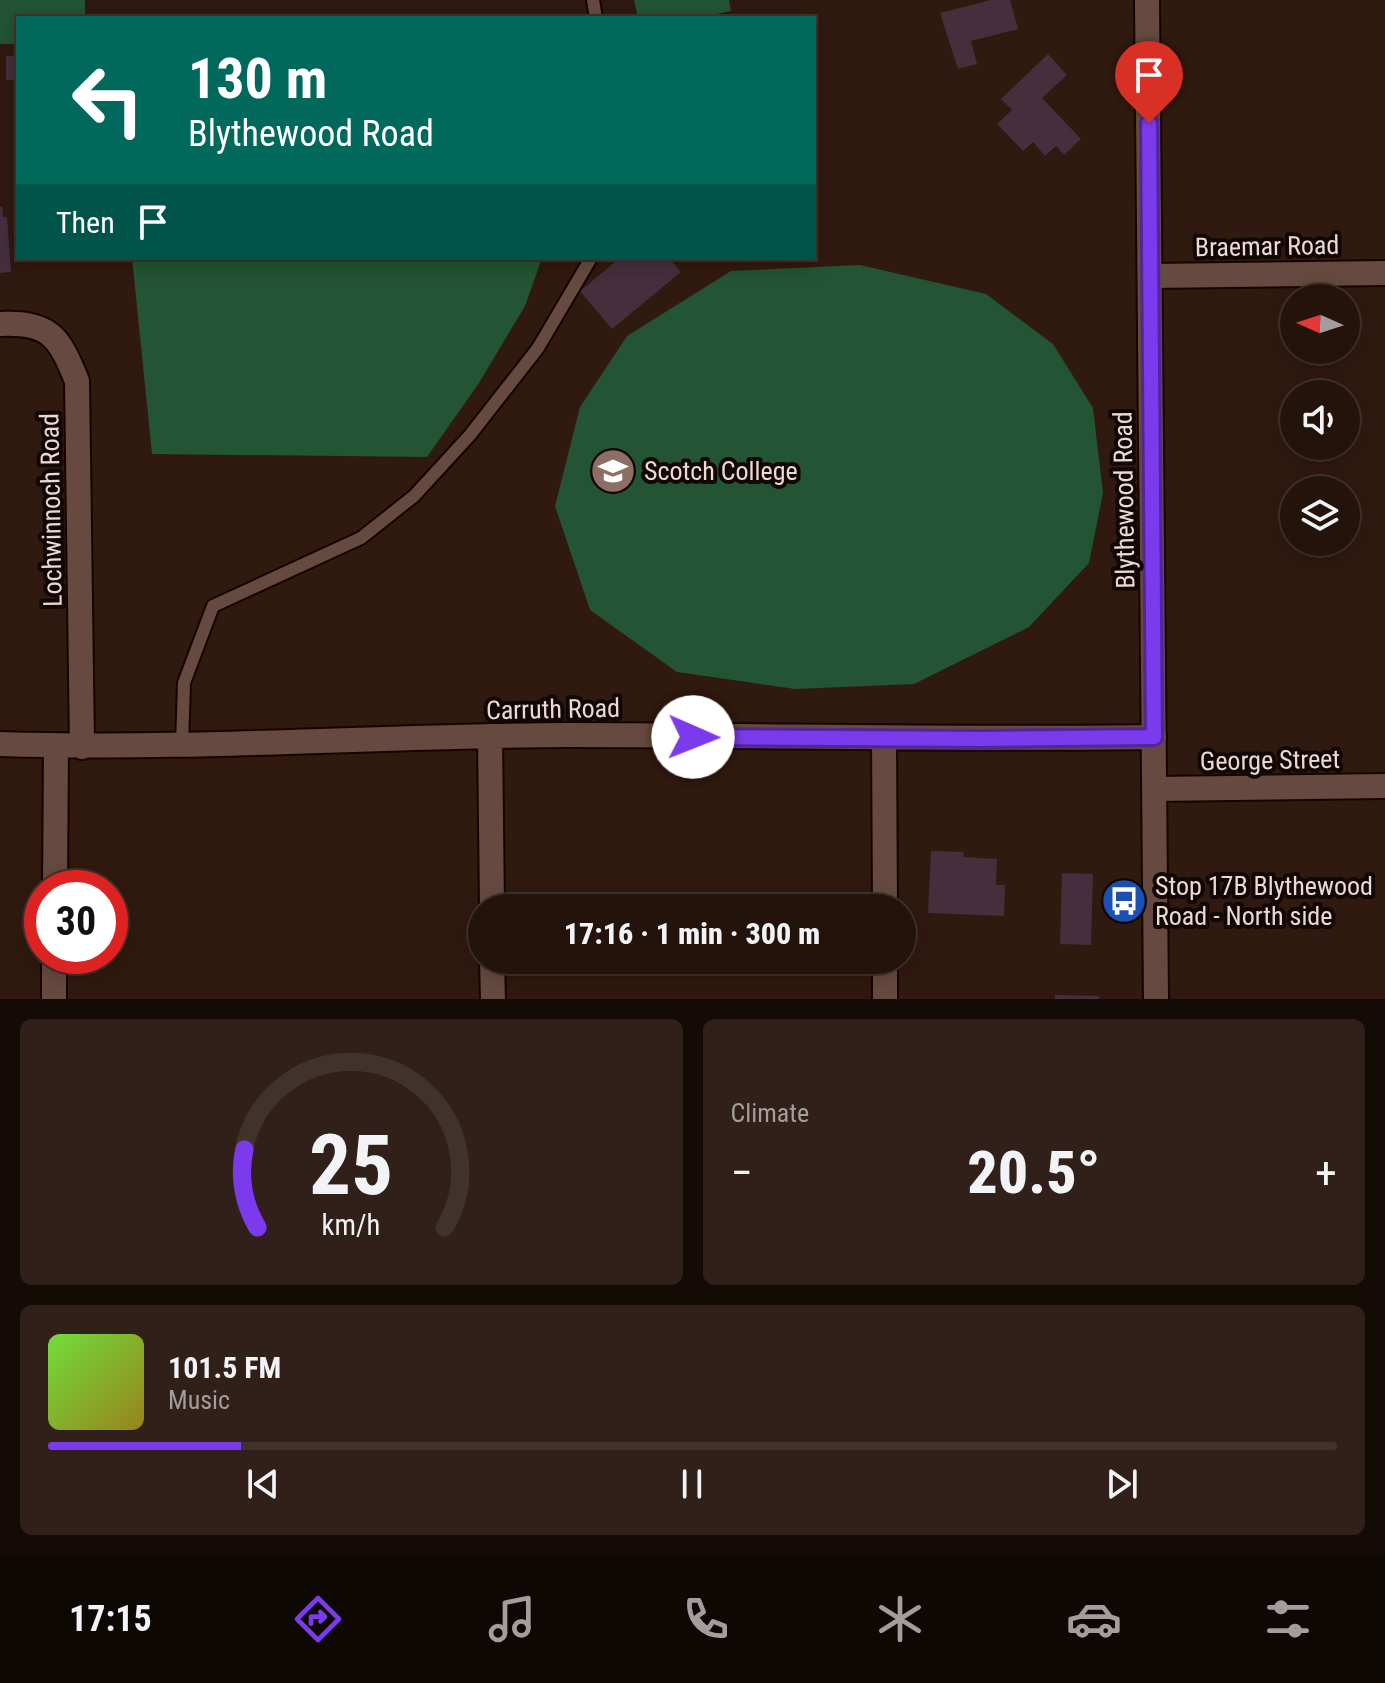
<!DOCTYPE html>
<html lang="en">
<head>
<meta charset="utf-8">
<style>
	body { margin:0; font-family:"Roboto Condensed",sans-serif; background:#302019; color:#f1f3f6; height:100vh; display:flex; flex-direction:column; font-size:30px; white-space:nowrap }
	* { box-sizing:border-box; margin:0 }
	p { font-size:26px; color:#a39e9d }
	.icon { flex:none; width:44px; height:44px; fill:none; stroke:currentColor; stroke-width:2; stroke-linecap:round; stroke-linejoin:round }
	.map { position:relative; height:999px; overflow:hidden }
	.drawer { display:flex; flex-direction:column; gap:20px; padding:20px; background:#140a06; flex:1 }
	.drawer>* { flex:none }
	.guide { position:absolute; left:16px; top:16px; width:800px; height:244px; border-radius:0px; box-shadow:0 4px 20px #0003,0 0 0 2px #41322c; background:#00695c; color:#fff; overflow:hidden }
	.needle { width:52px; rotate:273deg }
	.buttons { position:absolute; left:1280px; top:284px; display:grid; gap:16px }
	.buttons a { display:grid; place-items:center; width:80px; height:80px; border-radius:50%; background:#24130b; box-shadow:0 4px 20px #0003,0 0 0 2px #41322c; font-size:40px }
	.speed { position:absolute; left:24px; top:870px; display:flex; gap:16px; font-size:40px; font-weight:700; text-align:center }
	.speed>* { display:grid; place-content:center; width:104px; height:104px; border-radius:50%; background:#24130b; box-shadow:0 4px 20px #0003,0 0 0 2px #41322c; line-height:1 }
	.speed .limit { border:12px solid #d22; background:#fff; color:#111 }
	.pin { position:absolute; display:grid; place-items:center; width:68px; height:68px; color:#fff; margin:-82px -34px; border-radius:50% 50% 50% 0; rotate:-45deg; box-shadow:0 0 8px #0007 }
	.pin .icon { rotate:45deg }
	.me { position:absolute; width:88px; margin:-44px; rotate:91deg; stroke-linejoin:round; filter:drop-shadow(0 0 6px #0008) }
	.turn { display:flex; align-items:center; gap:28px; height:168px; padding:0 40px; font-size:36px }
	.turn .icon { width:104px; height:104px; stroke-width:2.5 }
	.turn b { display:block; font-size:56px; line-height:68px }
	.then { display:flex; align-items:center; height:76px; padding:0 40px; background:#0003; gap:16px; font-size:30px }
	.big { font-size:60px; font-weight:800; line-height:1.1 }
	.drawer .card { flex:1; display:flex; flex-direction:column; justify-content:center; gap:12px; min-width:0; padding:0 28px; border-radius:12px; background:#302019 }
	.drawer .dial { align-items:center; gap:0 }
	.dial svg { height:208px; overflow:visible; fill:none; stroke:#41322c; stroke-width:7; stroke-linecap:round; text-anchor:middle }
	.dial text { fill:#f1f3f6; stroke:none }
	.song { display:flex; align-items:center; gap:24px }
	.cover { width:96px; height:96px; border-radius:12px; background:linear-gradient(135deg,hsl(100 70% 55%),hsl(50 70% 35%)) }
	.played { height:8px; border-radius:4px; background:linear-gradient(90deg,#7c3aed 15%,#41322c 15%) }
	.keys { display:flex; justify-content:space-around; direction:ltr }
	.heat { display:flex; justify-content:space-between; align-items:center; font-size:44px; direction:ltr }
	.drawer .tiles { flex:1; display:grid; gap:20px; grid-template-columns:1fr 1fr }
	.card:last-child { grid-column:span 2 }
	.trip { position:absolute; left:468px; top:894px; width:448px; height:80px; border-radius:40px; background:#24130b; box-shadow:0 4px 20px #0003,0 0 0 2px #41322c; font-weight:800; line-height:80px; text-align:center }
	.tab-bar { display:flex; height:128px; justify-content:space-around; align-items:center; background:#0e0804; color:#a39e9d }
	.tab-bar .icon { width:56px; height:56px }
	.tab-bar .selected { color:#7c3aed }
	.tab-bar b { font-size:36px; color:#f1f3f6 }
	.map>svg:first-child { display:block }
	.green { fill:#235433 }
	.building { fill:#462e3d }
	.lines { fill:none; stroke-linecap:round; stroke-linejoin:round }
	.lane-casing { stroke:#170400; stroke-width:16 }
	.street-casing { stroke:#170400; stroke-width:28 }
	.secondary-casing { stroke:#170400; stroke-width:28 }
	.lane { stroke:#664a3f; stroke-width:12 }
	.street { stroke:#664a3f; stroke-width:24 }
	.secondary { stroke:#664a3f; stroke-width:24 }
	.route-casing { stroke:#51269a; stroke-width:20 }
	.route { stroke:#7c3aed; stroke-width:14 }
	.labels { text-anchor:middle; stroke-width:8; stroke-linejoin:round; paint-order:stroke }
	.street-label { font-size:26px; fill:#ebdad4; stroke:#110704 }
	.poi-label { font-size:26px; fill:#ebdad4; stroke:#110704; text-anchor:start }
</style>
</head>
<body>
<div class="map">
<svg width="1385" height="999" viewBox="0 0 1385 999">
	<rect width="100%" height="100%" fill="#30190f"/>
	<path class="green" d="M0,0H85V18H18V44H0Z
		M634,0H729L731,11L698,18H638Z
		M132,258H542L525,306L479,383L427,457L152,454Z
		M860,265L986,294L1053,344L1093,408L1103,493L1089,563L1029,627L914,684L795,689L677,672L590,610L555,506L580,407L627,336L731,271Z"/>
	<path class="building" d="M991,0H1010L1018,29L971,41L977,64L958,69L940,13Z
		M1048,54L1067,75L1042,98L1081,139L1064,155L1056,146L1045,156L1033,142L1023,151L997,124L1012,110L1001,99Z
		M6,56H18V80H6Z
		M0,207H2L3,217H7L11,272L0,273Z
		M620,258H669L681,272L612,329L580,291Z
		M931,851L964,852L963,857L997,859L996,885H1005L1004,916L928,913Z
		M1062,873L1093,874L1091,945L1060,944Z
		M1055,995L1099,996V999H1055Z"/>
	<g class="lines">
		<g class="lane-casing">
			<path id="lane" d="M593,0L596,18
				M182,745L184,683L213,606L361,538L414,496L470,435L538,348L591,258"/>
		</g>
		<g class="street-casing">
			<path id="street" d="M1150,276L1385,273
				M0,324C51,322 59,337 77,381L82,747
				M490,737L492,908
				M884,738L885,908
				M0,744C189,750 379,736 568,735C763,735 959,740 1154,737
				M1155,789L1385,786
				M55,888L56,746
				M492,960L493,999
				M885,960V999
				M54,999V956"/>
		</g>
		<g class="secondary-casing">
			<path id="secondary" d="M1147,0L1156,999"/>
		</g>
		<use href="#lane" class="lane"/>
		<use href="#street" class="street"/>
		<use href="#secondary" class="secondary"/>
	</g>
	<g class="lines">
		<g class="route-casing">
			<path id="route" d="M693,737L982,739L1154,737L1149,123"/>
		</g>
		<use href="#route" class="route"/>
	</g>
	<defs>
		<g id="university-disc" transform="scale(2.3)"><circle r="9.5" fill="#8d6e63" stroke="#110704"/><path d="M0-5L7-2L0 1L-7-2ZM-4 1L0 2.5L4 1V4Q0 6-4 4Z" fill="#fff"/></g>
		<g id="bus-disc" transform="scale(2.3)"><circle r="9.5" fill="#1a4fb4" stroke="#110704"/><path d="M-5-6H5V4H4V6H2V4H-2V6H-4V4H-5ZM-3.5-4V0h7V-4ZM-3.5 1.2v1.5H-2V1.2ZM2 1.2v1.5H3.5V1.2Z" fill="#fff"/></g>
	</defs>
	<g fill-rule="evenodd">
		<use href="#university-disc" x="613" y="471"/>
		<use href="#bus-disc" x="1124" y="901"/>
	</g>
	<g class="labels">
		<g class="street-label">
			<text transform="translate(1267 246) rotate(-1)" y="9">Braemar Road</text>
			<text transform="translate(1124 500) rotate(-91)" y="9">Blythewood Road</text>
			<text transform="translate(51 510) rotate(-91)" y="9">Lochwinnoch Road</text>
			<text transform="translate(553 709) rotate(-1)" y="9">Carruth Road</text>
			<text transform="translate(1270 760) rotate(-1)" y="9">George Street</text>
		</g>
		<g class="poi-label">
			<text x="644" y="480">Scotch College</text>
			<text x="1155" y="895">Stop 17B Blythewood<tspan x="1155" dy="30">Road - North side</tspan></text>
		</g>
	</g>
</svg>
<div class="buttons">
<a><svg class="needle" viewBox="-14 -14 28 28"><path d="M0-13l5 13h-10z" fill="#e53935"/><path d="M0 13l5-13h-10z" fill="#a39e9d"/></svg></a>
<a><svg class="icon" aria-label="sound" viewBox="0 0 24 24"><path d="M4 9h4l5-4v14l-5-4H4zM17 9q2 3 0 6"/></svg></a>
<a><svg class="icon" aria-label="layers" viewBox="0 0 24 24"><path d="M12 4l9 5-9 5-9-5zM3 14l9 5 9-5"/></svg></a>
</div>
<div class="speed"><div class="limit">30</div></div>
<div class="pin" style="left:1149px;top:123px;background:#d93025"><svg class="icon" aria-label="arrive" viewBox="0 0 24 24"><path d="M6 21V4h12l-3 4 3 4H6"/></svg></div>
<svg class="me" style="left:693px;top:737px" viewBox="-20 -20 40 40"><circle r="19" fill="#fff"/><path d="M0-13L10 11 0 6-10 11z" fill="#7c3aed"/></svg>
<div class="trip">17:16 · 1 min · 300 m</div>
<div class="guide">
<div class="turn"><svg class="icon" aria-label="left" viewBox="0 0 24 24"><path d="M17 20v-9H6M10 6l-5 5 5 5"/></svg><div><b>130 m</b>Blythewood Road</div></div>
<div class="then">Then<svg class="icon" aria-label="arrive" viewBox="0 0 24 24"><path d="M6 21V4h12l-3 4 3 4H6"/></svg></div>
</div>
</div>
<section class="drawer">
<div class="tiles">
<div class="card dial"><svg viewBox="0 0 100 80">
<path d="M14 69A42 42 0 1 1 86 69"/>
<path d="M14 69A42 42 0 0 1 9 39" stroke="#7c3aed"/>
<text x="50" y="56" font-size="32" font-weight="700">25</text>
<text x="50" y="72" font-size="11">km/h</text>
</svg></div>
<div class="card"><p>Climate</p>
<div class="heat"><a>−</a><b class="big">20.5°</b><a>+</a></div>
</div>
<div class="card">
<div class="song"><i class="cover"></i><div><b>101.5 FM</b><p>Music</p></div></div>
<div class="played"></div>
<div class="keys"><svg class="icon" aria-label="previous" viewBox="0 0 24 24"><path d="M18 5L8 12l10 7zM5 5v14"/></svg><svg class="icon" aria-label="pause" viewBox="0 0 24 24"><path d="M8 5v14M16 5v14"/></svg><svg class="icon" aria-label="next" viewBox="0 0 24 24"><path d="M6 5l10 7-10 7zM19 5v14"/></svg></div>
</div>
</div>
</section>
<nav class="tab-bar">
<b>17:15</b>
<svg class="icon selected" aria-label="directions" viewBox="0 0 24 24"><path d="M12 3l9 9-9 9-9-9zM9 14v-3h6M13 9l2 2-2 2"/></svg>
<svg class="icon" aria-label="music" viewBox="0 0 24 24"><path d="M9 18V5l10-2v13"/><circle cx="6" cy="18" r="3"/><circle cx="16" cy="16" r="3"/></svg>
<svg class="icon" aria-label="phone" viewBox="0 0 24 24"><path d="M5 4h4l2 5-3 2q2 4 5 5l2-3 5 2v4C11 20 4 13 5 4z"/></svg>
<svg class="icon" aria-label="climate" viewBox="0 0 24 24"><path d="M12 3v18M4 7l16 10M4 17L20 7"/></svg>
<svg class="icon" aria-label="car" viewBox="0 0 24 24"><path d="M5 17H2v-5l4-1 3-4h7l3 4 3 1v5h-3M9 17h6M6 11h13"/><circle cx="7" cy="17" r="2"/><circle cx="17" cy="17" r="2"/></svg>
<svg class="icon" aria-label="filters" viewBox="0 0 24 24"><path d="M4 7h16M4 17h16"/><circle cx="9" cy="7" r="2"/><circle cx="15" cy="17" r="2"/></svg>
</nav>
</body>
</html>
